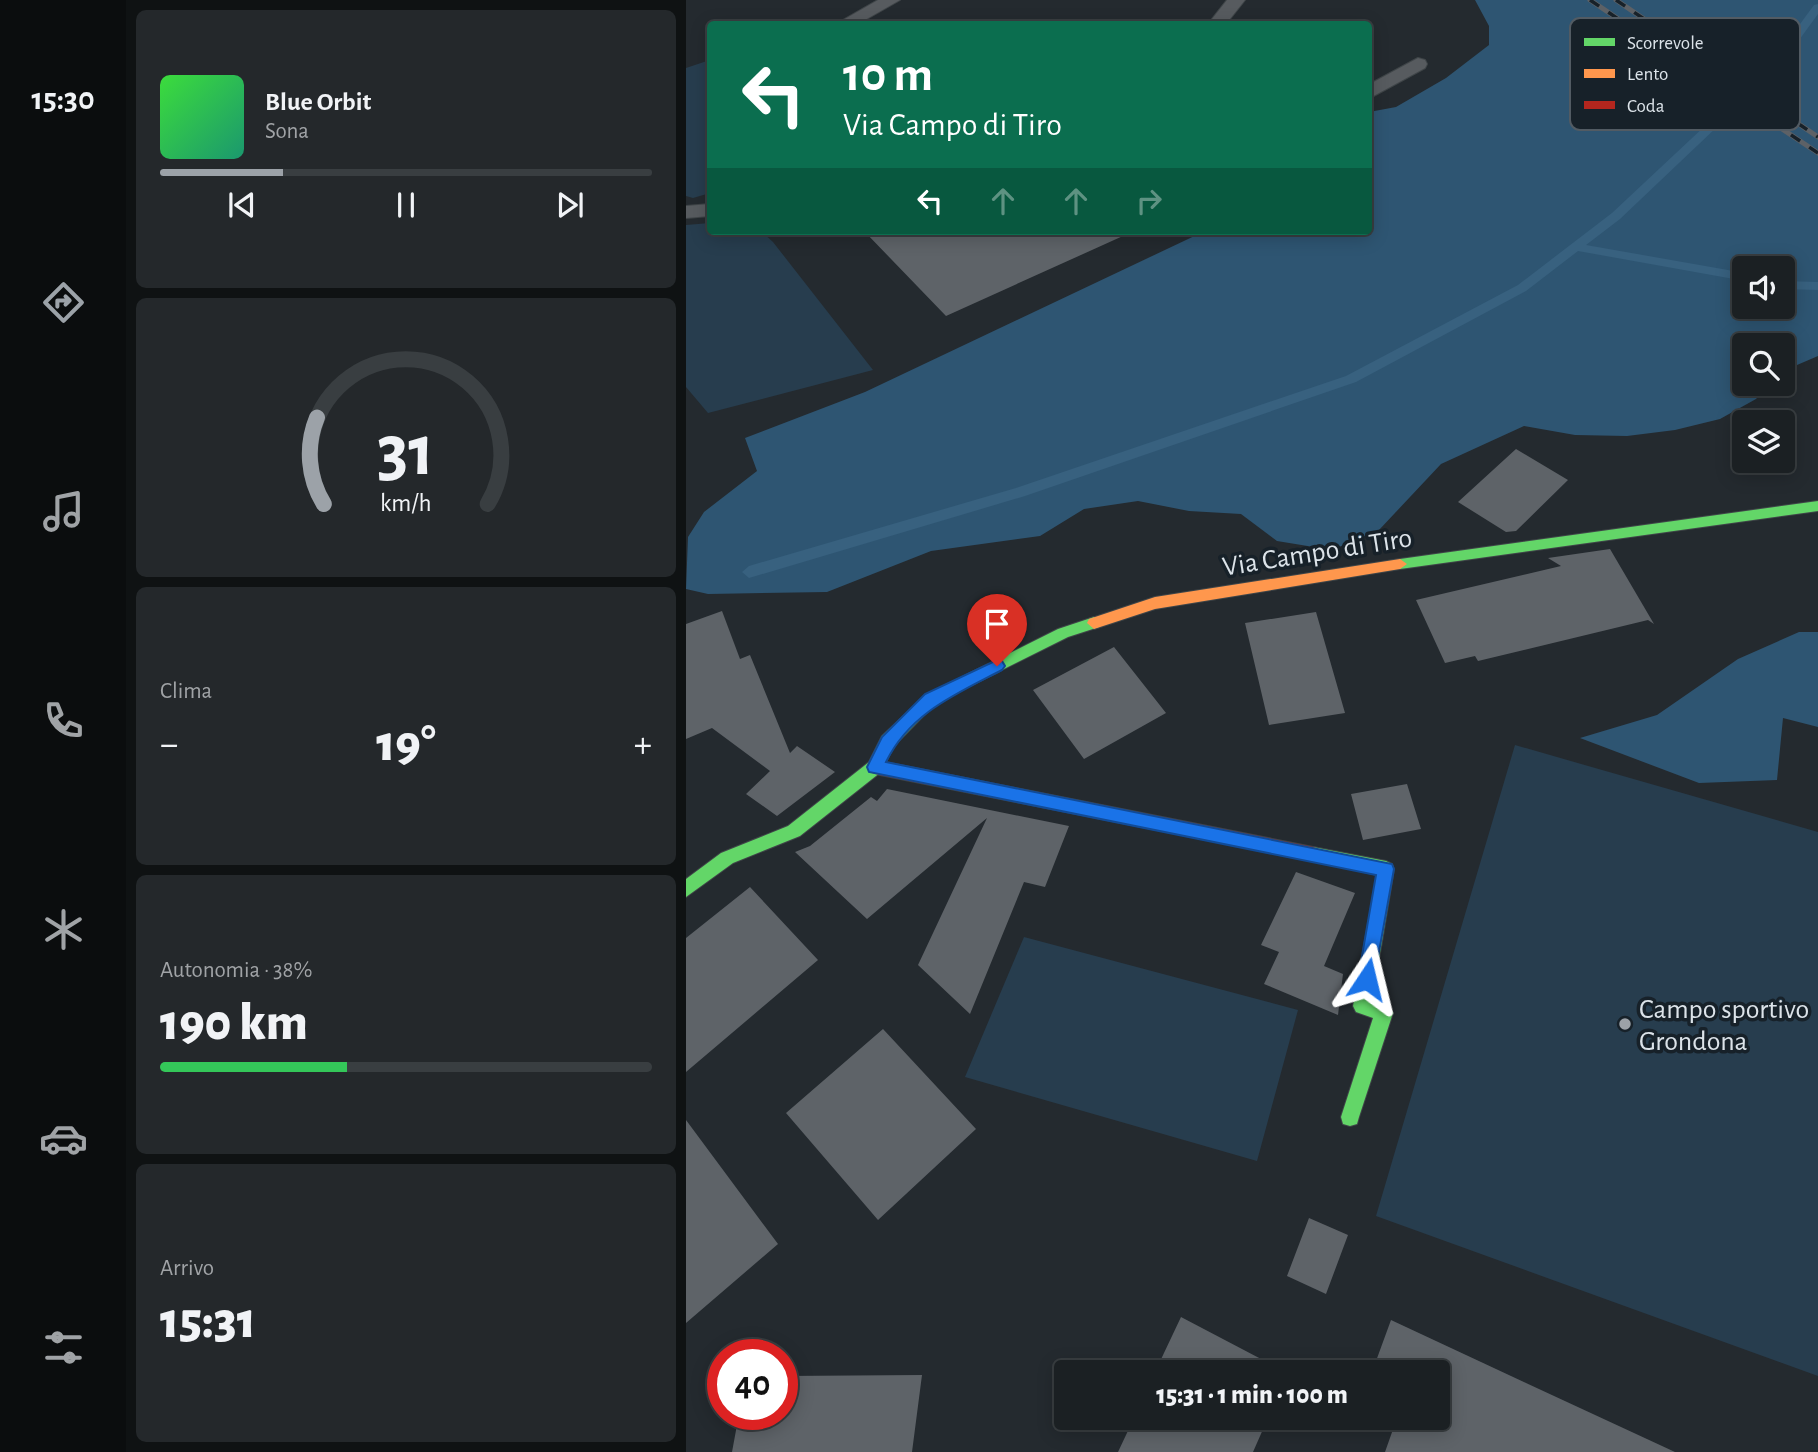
<!DOCTYPE html>
<html lang="it">
<head>
<meta charset="utf-8">
<style>
	body { margin:0; font-family:"Alegreya Sans",sans-serif; background:#24282b; color:#f1f3f6; height:100vh; display:flex; flex-direction:column; font-size:26px; white-space:nowrap }
	* { box-sizing:border-box; margin:0 }
	p { font-size:23px; color:#a0a3a6 }
	.icon { flex:none; width:38px; height:38px; fill:none; stroke:currentColor; stroke-width:2; stroke-linecap:round; stroke-linejoin:round }
	.map { position:relative; flex:1; overflow:hidden }
	.sheet { display:flex; flex-direction:column; gap:10px; padding:10px; background:#0f1213; width:560px }
	.sheet>* { flex:none }
	.banner { position:absolute; left:21px; top:21px; width:665px; height:214px; border-radius:7px; box-shadow:0 4px 18px #0003,0 0 0 2px #393e41; background:#0b6e4f; color:#fff; overflow:hidden }
	.buttons { position:absolute; left:1046px; top:256px; display:grid; gap:14px }
	.buttons a { display:grid; place-items:center; width:63px; height:63px; border-radius:7px; background:#1b2023; box-shadow:0 4px 18px #0003,0 0 0 2px #393e41; font-size:35px }
	.speed { position:absolute; left:21px; top:1339px; display:flex; gap:14px; font-size:35px; font-weight:700; text-align:center }
	.speed>* { display:grid; place-content:center; width:91px; height:91px; border-radius:50%; background:#1b2023; box-shadow:0 4px 18px #0003,0 0 0 2px #393e41; line-height:1 }
	.speed .limit { border:10px solid #d22; background:#fff; color:#111 }
	.pin { position:absolute; display:grid; place-items:center; width:60px; height:60px; color:#fff; margin:-72px -30px; border-radius:50% 50% 50% 0; rotate:-45deg; box-shadow:0 0 7px #0007 }
	.pin .icon { rotate:45deg }
	.me { position:absolute; width:77px; margin:-38px; rotate:10deg; stroke-linejoin:round; filter:drop-shadow(0 0 5px #0008) }
	.turn { display:flex; align-items:center; gap:24px; height:147px; padding:0 21px; font-size:32px }
	.turn .icon { width:91px; height:91px; stroke-width:2.5 }
	.turn b { display:block; font-size:49px; line-height:60px }
	.lanes { display:flex; align-items:center; height:66px; padding:0 21px; background:#0003; justify-content:center; gap:35px; direction:ltr }
	.lanes .off { opacity:.35 }
	.big { font-size:52px; font-weight:800; line-height:1.1 }
	.sheet .widget { flex:1; display:flex; flex-direction:column; justify-content:center; gap:10px; min-width:0; padding:0 24px; border-radius:10px; background:#24282b }
	.sheet .dial { align-items:center; gap:0 }
	.dial svg { height:182px; overflow:visible; fill:none; stroke:#393e41; stroke-width:7; stroke-linecap:round; text-anchor:middle }
	.dial text { fill:#f1f3f6; stroke:none }
	.song { display:flex; align-items:center; gap:21px }
	.cover { width:84px; height:84px; border-radius:10px; background:linear-gradient(135deg,hsl(120 70% 55%),hsl(160 70% 35%)) }
	.played { height:7px; border-radius:4px; background:linear-gradient(90deg,#9ca2a8 25%,#393e41 25%) }
	.keys { display:flex; justify-content:space-around; direction:ltr }
	.heat { display:flex; justify-content:space-between; align-items:center; font-size:38px; direction:ltr }
	.charge { height:10px; border-radius:5px; background:linear-gradient(90deg,#34c759 38%,#393e41 0) }
	.trip { position:absolute; left:368px; top:1360px; width:396px; height:70px; border-radius:7px; background:#1b2023; box-shadow:0 4px 18px #0003,0 0 0 2px #393e41; font-weight:800; line-height:70px; text-align:center }
	main { display:flex; flex:1; min-height:0 }
	.menu { display:flex; flex-direction:column; width:126px; justify-content:space-around; align-items:center; background:#0b0d0e; color:#a0a3a6 }
	.menu .icon { width:49px; height:49px }
	.menu .active { color:#9ca2a8 }
	.menu b { font-size:32px; color:#f1f3f6 }
	.map>svg:first-child { display:block }
	.green { fill:#273d4e }
	.forest { fill:#2e5572; fill-rule:evenodd }
	.lines { fill:none; stroke-linecap:round; stroke-linejoin:round }
	.stream { fill:#38617f; fill-rule:evenodd }
	.building { fill:#5e6368 }
	.lane-casing { stroke:#3f4548; stroke-width:2 }
	.fast-casing { stroke:#3f4548; stroke-width:2 }
	.slow-casing { stroke:#3f4548; stroke-width:2 }
	.jam-casing { stroke:#3f4548; stroke-width:2 }
	.lane { fill:#575b5f; fill-rule:evenodd }
	.fast { fill:#63d668; fill-rule:evenodd }
	.slow { fill:#ff974d; fill-rule:evenodd }
	.jam { fill:#b3261e; fill-rule:evenodd }
	.rail-casing { stroke:#5d6166; stroke-width:5 }
	.rail { stroke:#172129; stroke-width:3.5; stroke-dasharray:11; stroke-linecap:butt }
	.route { fill:#1a73e8; stroke:#114b97; stroke-width:2 }
	.poi-dot { fill:#9ca2a8; stroke:#172129; stroke-width:2.5 }
	.labels { text-anchor:middle; stroke-width:7; stroke-linejoin:round; paint-order:stroke }
	.street-label { font-size:28px; fill:#dce3e9; stroke:#172129 }
	.poi-label { font-size:28px; fill:#dce3e9; stroke:#172129; text-anchor:start }
	.key { fill:#172129; stroke:#525b63; stroke-width:2 }
	.key-label { font-size:19px; fill:#dce3e9 }
</style>
</head>
<body>
<main>
<nav class="menu">
<b>15:30</b>
<svg class="icon active" aria-label="directions" viewBox="0 0 24 24"><path d="M12 3l9 9-9 9-9-9zM9 14v-3h6M13 9l2 2-2 2"/></svg>
<svg class="icon" aria-label="music" viewBox="0 0 24 24"><path d="M9 18V5l10-2v13"/><circle cx="6" cy="18" r="3"/><circle cx="16" cy="16" r="3"/></svg>
<svg class="icon" aria-label="phone" viewBox="0 0 24 24"><path d="M5 4h4l2 5-3 2q2 4 5 5l2-3 5 2v4C11 20 4 13 5 4z"/></svg>
<svg class="icon" aria-label="climate" viewBox="0 0 24 24"><path d="M12 3v18M4 7l16 10M4 17L20 7"/></svg>
<svg class="icon" aria-label="car" viewBox="0 0 24 24"><path d="M5 17H2v-5l4-1 3-4h7l3 4 3 1v5h-3M9 17h6M6 11h13"/><circle cx="7" cy="17" r="2"/><circle cx="17" cy="17" r="2"/></svg>
<svg class="icon" aria-label="filters" viewBox="0 0 24 24"><path d="M4 7h16M4 17h16"/><circle cx="9" cy="7" r="2"/><circle cx="15" cy="17" r="2"/></svg>
</nav>
<section class="sheet">
<div class="widget">
<div class="song"><i class="cover"></i><div><b>Blue Orbit</b><p>Sona</p></div></div>
<div class="played"></div>
<div class="keys"><svg class="icon" aria-label="previous" viewBox="0 0 24 24"><path d="M18 5L8 12l10 7zM5 5v14"/></svg><svg class="icon" aria-label="pause" viewBox="0 0 24 24"><path d="M8 5v14M16 5v14"/></svg><svg class="icon" aria-label="next" viewBox="0 0 24 24"><path d="M6 5l10 7-10 7zM19 5v14"/></svg></div>
</div>
<div class="widget dial"><svg viewBox="0 0 100 80">
<path d="M14 69A42 42 0 1 1 86 69"/>
<path d="M14 69A42 42 0 0 1 11 31" stroke="#9ca2a8"/>
<text x="50" y="56" font-size="32" font-weight="700">31</text>
<text x="50" y="72" font-size="11">km/h</text>
</svg></div>
<div class="widget"><p>Clima</p>
<div class="heat"><a>−</a><b class="big">19°</b><a>+</a></div>
</div>
<div class="widget"><p>Autonomia · 38%</p><b class="big">190 km</b><div class="charge"></div></div>
<div class="widget"><p>Arrivo</p><b class="big">15:31</b></div>
</section>
<div class="map">
<svg width="1132" height="1452" viewBox="0 0 1132 1452">
	<rect width="100%" height="100%" fill="#242a2f"/>
	<path class="green" d="M24,60V193L7,198L0,196V68Z
		M24,223V231H75L87,242L187,370L22,413L0,387V225Z
		M829,745L1132,832V1376L690,1216Z
		M338,937L612,1010L571,1161L279,1077Z"/>
	<path class="forest" d="M789,0H1132V356L1097,371V345H1059V383H1084L1070,399L1034,419L989,430L941,436L889,435L838,426L755,464L693,530L646,550L591,541L555,514L503,511L452,501L398,509L354,536L245,551L141,592L22,594L0,589L2,537L18,512L71,471L59,438L179,392L519,231H682L683,112L710,107L760,78L803,45V26ZM1059,268H1097V306H1059Z
		M1113,632H1132V727L1097,718L1091,780L1013,783L894,738L971,715L1052,659Z"/>
	<g class="lines">
		<path class="stream" d="M1132,4V14L1092,69L934,219L900,245L1059,273V281L892,251L840,291L670,382L339,496L63,578L56,572L63,566L330,488L660,376L832,285L926,213L1084,65L1128,5Z
			M1097,281L1132,282V290L1097,289Z"/>
	</g>
	<path class="building" d="M178,231H448L260,316Z
		M830,449L882,480L830,531L820,532L772,502Z
		M924,549L968,624L962,620L792,661L789,656L759,663L730,600L875,566L862,558Z
		M36,611L54,659L64,655L104,753L111,746L149,772L91,816L60,794L84,771L26,728L0,739V624Z
		M630,612L659,713L583,725L559,623Z
		M428,647L480,713L398,759L347,690Z
		M721,784L735,829L677,840L665,794Z
		M201,789L383,826L359,887L338,882L284,1014L232,965L301,818L181,919L109,852L124,846L185,797L191,801Z
		M610,872L669,893L638,966L657,974L652,1015L578,984L593,952L575,945Z
		M64,887L132,960L0,1072V938Z
		M197,1029L290,1129L192,1220L100,1113Z
		M0,1120L92,1244L0,1323Z
		M623,1218L662,1235L640,1294L601,1276Z
		M495,1317L600,1372H469Z
		M705,1320L840,1383L989,1452H699L711,1418H751V1372H686Z
		M236,1375L226,1452H46L53,1414H96V1376Z
		M448,1418H582L567,1452H432Z"/>
	<g class="lines">
		<g class="lane-casing">
			<path id="lane" d="M192,0H214L172,24H150Z
				M541,0H559L540,24H522Z
				M732,58L739,60L741,64L739,68L682,99V85Z
				M24,204V216L0,218V206Z"/>
		</g>
		<g class="fast-casing">
			<path id="fast" d="M1132,501V511L714,569L707,564L714,559Z
				M408,617L415,623L413,627L382,637L250,703L208,746L195,772L114,836L47,863L0,897V879L35,853L102,826L183,762L196,736L240,695L372,629Z
				M627,847L700,861L706,864L708,869L686,1001L704,1007L707,1013L673,1117L671,1124L664,1126L657,1124L655,1117L687,1018L670,1012L667,1006L691,875L621,859L619,854L621,849Z"/>
		</g>
		<g class="slow-casing">
			<path id="slow" d="M714,559L721,564L714,569L469,609L408,629L401,623L403,619L469,597Z"/>
		</g>
		<g class="jam-casing">
			<path id="jam" d="M189,760L627,847L633,849L635,854L633,859L627,861L189,774L183,772L181,767L183,762Z"/>
		</g>
		<use href="#lane" class="lane"/>
		<use href="#fast" class="fast"/>
		<use href="#slow" class="slow"/>
		<use href="#jam" class="jam"/>
		<g class="rail-casing">
			<path id="rail" d="M904,0L1132,153
				M930,0L1132,137"/>
		</g>
		<use href="#rail" class="rail"/>
	</g>
	<path class="route" d="M311,660L316,661L319,666L316,670C270,694 224,713 200,762L706,864L708,869L687,985L681,987L675,985L672,979L690,875L183,772L181,767L196,737L239,694Z"/>
	<circle class="poi-dot" cx="939" cy="1024" r="7"/>
	<g class="labels">
		<g class="street-label">
			<text transform="translate(631 551) rotate(-9)" y="10">Via Campo di Tiro</text>
		</g>
		<g class="poi-label">
			<text x="953" y="1018">Campo sportivo<tspan x="953" dy="32">Grondona</tspan></text>
		</g>
	</g>
	<rect x="884" y="18" width="230" height="112" rx="10" class="key"/>
	<rect x="898" y="38" width="31" height="8" fill="#63d668"/>
	<rect x="898" y="69" width="31" height="9" fill="#ff974d"/>
	<rect x="898" y="101" width="31" height="8" fill="#b3261e"/>
	<g class="key-label">
		<text x="941" y="49">Scorrevole</text>
		<text x="941" y="80">Lento</text>
		<text x="941" y="112">Coda</text>
	</g>
</svg>
<div class="buttons">
<a><svg class="icon" aria-label="sound" viewBox="0 0 24 24"><path d="M4 9h4l5-4v14l-5-4H4zM17 9q2 3 0 6"/></svg></a>
<a><svg class="icon" aria-label="search" viewBox="0 0 24 24"><circle cx="10" cy="10" r="6"/><path d="M15 15l6 6"/></svg></a>
<a><svg class="icon" aria-label="layers" viewBox="0 0 24 24"><path d="M12 4l9 5-9 5-9-5zM3 14l9 5 9-5"/></svg></a>
</div>
<div class="speed"><div class="limit">40</div></div>
<div class="pin" style="left:311px;top:666px;background:#d93025"><svg class="icon" aria-label="arrive" viewBox="0 0 24 24"><path d="M6 21V4h12l-3 4 3 4H6"/></svg></div>
<svg class="me" style="left:681px;top:979px" viewBox="-20 -20 40 40"><path d="M0-17L14 15 0 8-14 15z" fill="#1a73e8" stroke="#fff" stroke-width="4"/></svg>
<div class="trip">15:31 · 1 min · 100 m</div>
<div class="banner">
<div class="turn"><svg class="icon" aria-label="left" viewBox="0 0 24 24"><path d="M17 20v-9H6M10 6l-5 5 5 5"/></svg><div><b>10 m</b>Via Campo di Tiro</div></div>
<div class="lanes"><svg class="icon" aria-label="left" viewBox="0 0 24 24"><path d="M17 20v-9H6M10 6l-5 5 5 5"/></svg><svg class="icon off" aria-label="ahead" viewBox="0 0 24 24"><path d="M12 20V5M6 11l6-6 6 6"/></svg><svg class="icon off" aria-label="ahead" viewBox="0 0 24 24"><path d="M12 20V5M6 11l6-6 6 6"/></svg><svg class="icon off" aria-label="right" viewBox="0 0 24 24"><path d="M7 20v-9h11M14 6l5 5-5 5"/></svg></div>
</div>
</div>
</main>
</body>
</html>
